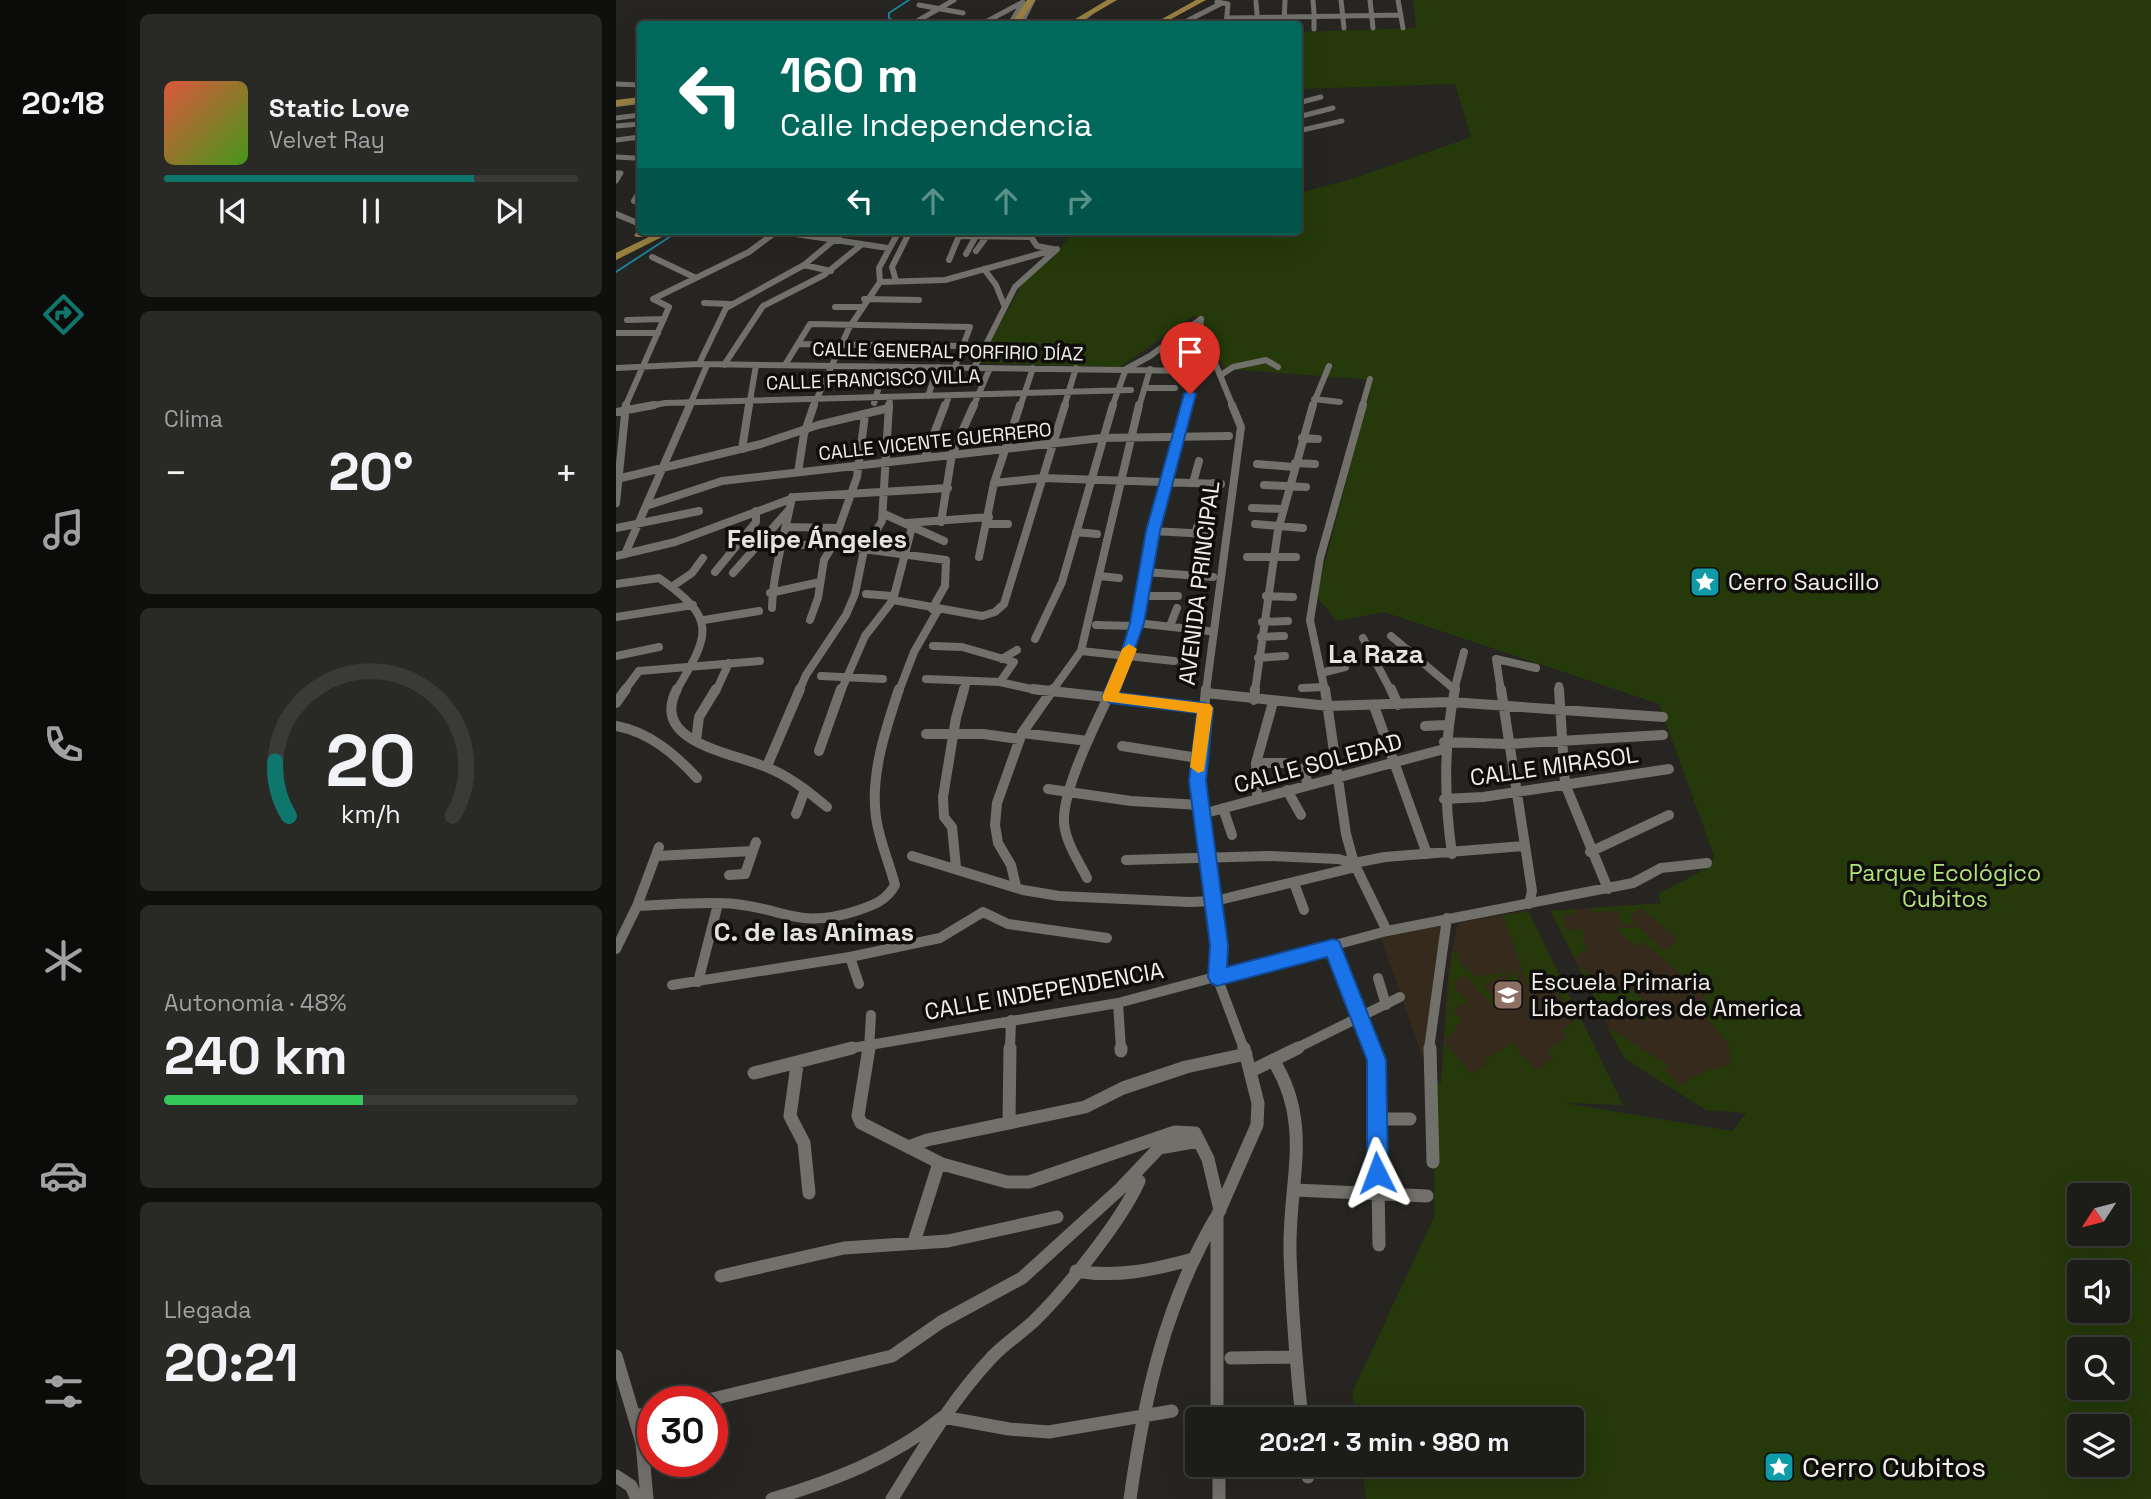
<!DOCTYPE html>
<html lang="es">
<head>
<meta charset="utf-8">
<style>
	body { margin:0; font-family:"Space Grotesk",sans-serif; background:#292926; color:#f1f3f6; height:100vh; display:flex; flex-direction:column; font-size:26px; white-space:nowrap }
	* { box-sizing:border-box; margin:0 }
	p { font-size:23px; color:#a0a1a2 }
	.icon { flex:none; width:38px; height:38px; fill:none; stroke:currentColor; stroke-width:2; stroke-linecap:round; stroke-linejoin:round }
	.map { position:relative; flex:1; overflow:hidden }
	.drawer { display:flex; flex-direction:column; gap:14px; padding:14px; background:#0f0f0e; width:490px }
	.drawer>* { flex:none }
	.banner { position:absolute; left:21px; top:21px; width:665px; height:214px; border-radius:7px; box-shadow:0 7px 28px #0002,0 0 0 2px #3a3a38; background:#00695c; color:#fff; overflow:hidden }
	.needle { width:46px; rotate:234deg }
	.fabs { position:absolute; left:1451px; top:1183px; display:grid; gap:14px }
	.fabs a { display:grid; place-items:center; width:63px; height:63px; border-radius:7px; background:#1c1c19; box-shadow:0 7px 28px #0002,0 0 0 2px #3a3a38; font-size:35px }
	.speed { position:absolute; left:21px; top:1386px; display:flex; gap:14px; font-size:35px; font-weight:700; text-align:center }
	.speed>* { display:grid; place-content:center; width:91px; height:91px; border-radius:50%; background:#1c1c19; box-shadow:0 7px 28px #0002,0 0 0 2px #3a3a38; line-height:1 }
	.speed .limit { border:10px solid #d22; background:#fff; color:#111 }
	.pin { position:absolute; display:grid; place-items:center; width:60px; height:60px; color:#fff; margin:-72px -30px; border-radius:50% 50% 50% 0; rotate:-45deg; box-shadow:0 0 7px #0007 }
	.pin .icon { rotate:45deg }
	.me { position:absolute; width:77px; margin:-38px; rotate:357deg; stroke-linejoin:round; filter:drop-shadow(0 0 5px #0008) }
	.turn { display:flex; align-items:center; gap:24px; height:147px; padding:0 28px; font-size:32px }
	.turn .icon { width:91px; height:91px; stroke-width:2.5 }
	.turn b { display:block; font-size:49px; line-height:60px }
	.lanes { display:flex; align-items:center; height:66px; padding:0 28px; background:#0003; justify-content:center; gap:35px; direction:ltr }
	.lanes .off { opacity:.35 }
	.big { font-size:52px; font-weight:800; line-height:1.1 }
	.drawer .tile { flex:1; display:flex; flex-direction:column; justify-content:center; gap:10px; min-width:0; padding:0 24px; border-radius:10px; background:#292926 }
	.drawer .dial { align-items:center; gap:0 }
	.dial svg { height:182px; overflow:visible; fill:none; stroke:#3a3a38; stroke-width:7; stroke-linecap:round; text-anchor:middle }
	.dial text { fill:#f1f3f6; stroke:none }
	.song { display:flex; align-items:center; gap:21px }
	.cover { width:84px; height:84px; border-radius:10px; background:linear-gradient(135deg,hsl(10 70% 55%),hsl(100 70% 35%)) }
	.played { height:7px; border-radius:4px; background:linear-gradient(90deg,#0f766e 75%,#3a3a38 75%) }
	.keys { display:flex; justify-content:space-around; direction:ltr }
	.heat { display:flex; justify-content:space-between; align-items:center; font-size:38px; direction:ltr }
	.charge { height:10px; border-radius:5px; background:linear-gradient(90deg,#34c759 48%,#3a3a38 0) }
	.trip { position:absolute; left:569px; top:1407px; width:399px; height:70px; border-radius:7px; background:#1c1c19; box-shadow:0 7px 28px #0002,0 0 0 2px #3a3a38; font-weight:800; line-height:70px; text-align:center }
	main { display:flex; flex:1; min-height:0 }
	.tabs { display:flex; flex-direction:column; width:126px; justify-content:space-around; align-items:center; background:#0b0b0a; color:#a0a1a2 }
	.tabs .icon { width:49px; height:49px }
	.tabs .active { color:#0f766e }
	.tabs b { font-size:32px; color:#f1f3f6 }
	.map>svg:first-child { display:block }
	.education { fill:#352a1b }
	.green { fill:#25390b; fill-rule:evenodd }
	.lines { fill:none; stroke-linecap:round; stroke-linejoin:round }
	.stream { stroke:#1c7e98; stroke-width:2 }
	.street-far4 { stroke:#71706b; stroke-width:5 }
	.street-far3 { stroke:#71706b; stroke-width:6 }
	.street-far2 { stroke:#71706b; stroke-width:8 }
	.street-far1 { stroke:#71706b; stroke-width:10 }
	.street { stroke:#71706b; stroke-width:13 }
	.secondary { fill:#857856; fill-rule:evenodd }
	.primary { fill:#997f40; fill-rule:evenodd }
	.route { fill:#1a73e8; stroke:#114b97; stroke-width:2 }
	.slow { fill:#f59e0b }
	.labels { text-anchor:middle; stroke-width:7; stroke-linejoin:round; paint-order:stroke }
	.far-street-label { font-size:19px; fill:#f0efec; stroke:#0f0e0c }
	.poi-label { font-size:23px; fill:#f0efec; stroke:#0f0e0c; text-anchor:start }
	.street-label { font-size:23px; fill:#f0efec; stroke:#0f0e0c }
	.park-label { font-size:23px; fill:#b0e278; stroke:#0f0e0c }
	.quarter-label { font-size:26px; font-weight:bold; fill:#e4e3dd; stroke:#0f0e0c }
	.near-poi-label { font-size:28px; fill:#f0efec; stroke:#0f0e0c; text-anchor:start }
</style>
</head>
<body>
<main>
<nav class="tabs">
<b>20:18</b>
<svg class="icon active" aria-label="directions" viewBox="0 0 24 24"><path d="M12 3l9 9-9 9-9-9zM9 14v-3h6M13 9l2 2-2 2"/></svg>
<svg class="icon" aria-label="music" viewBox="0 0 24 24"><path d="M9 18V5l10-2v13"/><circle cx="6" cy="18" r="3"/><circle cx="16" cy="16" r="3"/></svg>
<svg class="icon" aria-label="phone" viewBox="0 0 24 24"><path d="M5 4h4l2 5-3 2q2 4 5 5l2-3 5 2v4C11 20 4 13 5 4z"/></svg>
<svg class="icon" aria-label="climate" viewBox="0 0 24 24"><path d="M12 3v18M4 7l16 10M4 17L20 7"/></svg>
<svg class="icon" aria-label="car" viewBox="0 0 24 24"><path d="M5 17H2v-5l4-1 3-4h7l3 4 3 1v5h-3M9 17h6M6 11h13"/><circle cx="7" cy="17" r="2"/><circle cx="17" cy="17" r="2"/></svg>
<svg class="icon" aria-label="filters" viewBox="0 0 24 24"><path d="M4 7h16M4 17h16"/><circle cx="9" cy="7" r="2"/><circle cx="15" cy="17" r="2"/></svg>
</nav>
<section class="drawer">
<div class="tile">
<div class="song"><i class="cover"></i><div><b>Static Love</b><p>Velvet Ray</p></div></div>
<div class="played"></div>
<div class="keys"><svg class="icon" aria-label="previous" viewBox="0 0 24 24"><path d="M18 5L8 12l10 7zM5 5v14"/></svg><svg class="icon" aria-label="pause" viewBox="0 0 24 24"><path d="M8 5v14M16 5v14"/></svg><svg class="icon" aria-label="next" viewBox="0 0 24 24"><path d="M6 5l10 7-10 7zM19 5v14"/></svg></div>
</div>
<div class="tile"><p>Clima</p>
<div class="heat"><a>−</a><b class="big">20°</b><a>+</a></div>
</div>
<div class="tile dial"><svg viewBox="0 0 100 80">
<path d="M14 69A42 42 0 1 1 86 69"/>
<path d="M14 69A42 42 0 0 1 8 45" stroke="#0f766e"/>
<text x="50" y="56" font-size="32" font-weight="700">20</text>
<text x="50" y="72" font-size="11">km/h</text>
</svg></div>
<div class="tile"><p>Autonomía · 48%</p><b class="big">240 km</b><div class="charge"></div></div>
<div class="tile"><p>Llegada</p><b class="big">20:21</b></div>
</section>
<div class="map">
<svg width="1535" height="1499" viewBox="0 0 1535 1499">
	<rect width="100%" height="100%" fill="#262521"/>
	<path class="education" d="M1047,903L1155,1113L1090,1110L1008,1058L934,911Z
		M912,910L1007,1105L824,1095L832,973L842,923Z
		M825,925L808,1056H806L765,938Z"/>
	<path class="green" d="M797,0H1535V1499H750L746,1465H956V1419H740L736,1393L818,1217L819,1082L825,1083L828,1042L856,1075L871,1064L869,1060L896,1043L920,1071L938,1059L931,1051L951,1037L946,1030L964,1017L1007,1105L948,1103L1116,1131L1130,1113L1090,1110L1008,1058L992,1028C1014,1039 1031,1054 1053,1065L1048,1070L1064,1086L1084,1073L1115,1064L1112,1043L1082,1008L1090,996L1027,941L1020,947L1000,929L1022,927L1050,951L1062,939L1025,908L1014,917L1020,923L1005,924L1002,911L975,912L974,908L1045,903L1042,894L1095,866L1098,856L1043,704L768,612L721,621L700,596L757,380L612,369L608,367L579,315L504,367L363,363L406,284L419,270L435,260L457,231H682L683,193L736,179L855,137L839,84L683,89V32L800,28ZM1463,1195H1502V1234H1463ZM1463,1272H1502V1311H1463ZM1463,1349H1502V1388H1463ZM1463,1426H1502V1465H1463Z
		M959,909L960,913L946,914L949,930L967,929L970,949L959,959L935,911Z
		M912,911L963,1016L936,987L924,995L913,989L887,916Z
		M836,952L842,954L845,966H849L860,977L895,971L867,985L879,999L891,991L884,983L900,971L904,982L877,1007L849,975L836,983L860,1013L849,1002L837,1010L846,1021L838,1027L840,1031L828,1040Z
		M962,964L996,995L1009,984L1041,1012L1031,1021L1011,1004L1004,1010L996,1003L985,1011Z"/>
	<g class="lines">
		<path class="stream" d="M283,24L273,18V13L293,0
			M0,272L55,236"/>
		<path class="street-far4" d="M725,0L728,28
			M754,0L757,28
			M782,0L787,28
			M697,1L698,13
			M601,2L612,4L610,24
			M640,2L641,14
			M303,5L347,13
			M698,17V29
			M611,18L785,15
			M296,24L338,0
			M366,24L407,2
			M394,24L406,4
			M405,24L417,0
			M565,24L606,3
			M668,24L669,1
			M0,84L24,85
			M682,103L705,97
			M682,117L717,108
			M0,118L24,115
			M0,126L24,124
			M682,131L726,121
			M0,140L24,137
			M0,157L18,158
			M0,173H5L0,181"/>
		<path class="street-far3" d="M18,201L24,191
			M0,214L24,224
			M160,231L272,248
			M360,251L371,236
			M350,254L360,236
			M36,257L80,278
			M333,260L343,236L415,237L421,246L437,249
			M188,265L215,271
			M368,269L380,285L388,305
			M280,281L276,267L294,231
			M264,282L329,280L441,249
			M264,282L263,268L283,231
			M37,299L133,252L161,231
			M248,299L303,300
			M88,303L114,304
			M219,307H244
			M11,320L48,319
			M584,326L617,407
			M0,333H42
			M182,344L347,346
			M83,364L110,308L188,265L229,231
			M108,365L147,306L208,275L245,245
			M169,365L194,324L354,327L340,364
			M0,368L83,364L580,371
			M358,368L399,287L440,250
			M605,375L617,367L650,360L662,367
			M529,388H559
			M312,396L322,367
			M698,399L724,402
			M258,403L269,367
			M9,407L53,307L37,299
			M29,407L49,403L515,390
			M73,407L91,365
			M133,407L140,365
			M197,407L233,328L264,282
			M273,407L274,397
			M329,407L333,396
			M357,407L374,368
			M404,407L417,368
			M448,407L460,368
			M496,407L510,369L534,356L585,319
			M523,407L534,369
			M570,407L580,371L585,319
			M696,407L713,366
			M746,407L754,379"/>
		<path class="street-far2" d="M0,412L38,405
			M686,438L702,439
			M126,449L133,405
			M309,457L329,405
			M679,463L699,464
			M641,464L678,467
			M182,472L188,434L198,405
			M5,478L145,444L202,425L273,408
			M378,483L426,478L605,484
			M577,483L583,461
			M648,485L690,487
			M0,503L10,405
			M33,505L106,481L485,438L613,436
			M636,508L667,509
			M268,514L328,541
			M325,522L336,454L358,405
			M291,523L373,517
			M371,524H392
			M639,524L687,528
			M171,527L222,528
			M0,528L83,511
			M537,531L592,534
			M460,532L481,534
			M579,533L597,483
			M166,545H217L330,560L329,586L316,609
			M9,554L74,405
			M0,556L59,542L180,497L332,488
			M363,557L378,483L404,405
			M631,557H680
			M99,572L140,522V511
			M530,572L597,577
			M117,573L172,511
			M483,576L503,578
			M0,584L43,578C102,619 94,634 60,691
			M57,586L76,573L87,558
			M154,593L204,582
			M250,594L276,596
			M524,596H562
			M650,596L677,597
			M277,600L366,616L379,612L388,604L449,405
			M156,608C157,571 169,534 176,497
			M0,617L77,605
			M88,620L143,611
			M194,620L202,598L208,560L217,545L241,477L249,415
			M646,622L672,621
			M521,623L592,631
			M480,625L520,626
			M554,626L561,608
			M775,636L838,689
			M645,637L668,636
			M747,638L775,691
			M419,639L446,582L497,405
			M317,646L346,647L398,662L384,682
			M465,651L558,661
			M0,656L43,647
			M642,658L669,656
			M386,659L401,650
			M23,671L144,661
			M705,673L729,667
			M205,676L267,679
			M310,679L384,682L424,691
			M943,686V691
			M686,688L708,687
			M8,691L23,671
			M100,691L113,663
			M183,691L190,675L230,615L239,594L248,550L266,521L273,405
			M225,691L249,636L277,600L296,527
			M283,691L298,652L322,610
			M348,691L351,681
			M436,691L465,651L523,405
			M495,691L512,654L521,623L537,531L571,405
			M590,691L625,427L616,405
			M639,691L662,530L697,405
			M709,691L694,620L704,558L747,405
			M838,691L848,652
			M885,691L880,659L920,668"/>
		<path class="street-far1" d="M61,689C32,745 123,753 157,770C177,779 194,793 211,807
			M417,689L589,708
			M590,689L581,781L603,945L601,977L628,1049
			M709,689L730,834L738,863L771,931
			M775,689L782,705
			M885,689L916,891L913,904
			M943,689L949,784L992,889
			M590,693L712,706L835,702L1047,717
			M638,700L639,689
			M0,703L10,689
			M758,706L811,854
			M0,726C33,732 59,754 81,778
			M809,726L830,725
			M406,733L472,741
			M310,734H367L403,739
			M80,741L83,717L100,689
			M828,742L892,744L1047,735
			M506,746L582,758
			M203,751L225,689
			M640,763H669
			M151,766L184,689
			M689,767L691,785
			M432,789L515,801L584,805
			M671,790L685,815
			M641,799L640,763L657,702
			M828,799L867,797L1053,769
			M607,808L616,835
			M180,814L189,790
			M586,814L828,749
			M974,852L1053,815
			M836,854C828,798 827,745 839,689
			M40,856L137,851
			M296,856L407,890L443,896L573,902L599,901L740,867
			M510,860L652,856L722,859L738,863L769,857L908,846
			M340,867L336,827L328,817L327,797L340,718L348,689
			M113,875L129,874L140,842
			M471,878C462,860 450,843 448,823C446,789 481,721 496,689
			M678,883L688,910
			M400,886L395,865L382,843L379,825L381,803L406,733L437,689
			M21,906C53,905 87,901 119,904C172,910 183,929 240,911C258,905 270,901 279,885C273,862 263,840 260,817C254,775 270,728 283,689
			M717,947L756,1049
			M0,949L21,906L43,847
			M234,957L243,984
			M762,978L770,1005
			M82,982L102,904
			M56,985L234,957L324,938L367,912L392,924L491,938
			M502,1003L505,1049
			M230,1049L502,1003L771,931L1017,883L1045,868L1091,863
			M253,1049L255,1015
			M394,1049L395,1020
			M679,1049L784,997
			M813,1049L831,918"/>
		<path class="street" d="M253,1048L242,1116L245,1123L326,1164L391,1182H413L559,1132L579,1133L592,1159L604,1210
			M505,1048V1051
			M755,1048L760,1061L763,1245
			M814,1048L817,1162
			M657,1060C698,1125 672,1182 674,1253C676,1308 680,1364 686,1419
			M181,1065L174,1116L188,1143L193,1193
			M635,1071L682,1048
			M138,1073L236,1048
			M759,1119H794
			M393,1122L394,1048
			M292,1147L311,1140L469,1107L507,1088L570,1067L630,1054
			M679,1190L811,1196
			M298,1242L323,1163
			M460,1271C501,1278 537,1270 577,1259
			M105,1276L228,1248L332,1241L441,1217
			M0,1356L26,1443L31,1499
			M615,1358L680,1357
			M84,1402L276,1356L325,1322L406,1278L504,1189L543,1148L583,1141
			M19,1416L37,1412
			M601,1419V1216L641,1125L642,1103L628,1048
			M603,1465V1499
			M691,1465L692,1477
			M0,1476L15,1486L21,1499
			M156,1499C219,1480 275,1459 327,1417L393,1429L433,1432L556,1411
			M276,1499C307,1449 337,1398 377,1356C390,1343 405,1333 418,1321C449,1291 506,1220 523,1181
			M514,1499C528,1399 548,1307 599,1219"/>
		<path class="secondary" d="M471,14L476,15L464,24H457Z
			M24,100V104L0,107V103Z
			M24,229L32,231L26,237H20L18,235Z"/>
		<path class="primary" d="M411,0H419L403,24H395Z
			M491,0H501L460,24H451Z
			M580,0H590L546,24H537Z
			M24,97V102L0,106V100Z
			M45,231H58L0,260V253Z"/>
	</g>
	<path class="route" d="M574,390L580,394L544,531L528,623L503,693L589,703L597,708L590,781L612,945L611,967L717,939L723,941L770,1060L772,1173L769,1180L761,1183L754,1180L751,1173V1060L711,957L601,986L595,983L592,977L594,945L573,781L581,713L494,703L486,697L505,654L514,623L530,531L568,394Z"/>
	<path class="slow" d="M513,644L521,649L503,693L594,704L597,708L588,771L582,773L574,767L581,713L488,701L486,697L506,649Z"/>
	<defs>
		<g id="sight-square" transform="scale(1.575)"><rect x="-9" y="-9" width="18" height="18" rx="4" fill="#0f9aa8" stroke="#0f0e0c"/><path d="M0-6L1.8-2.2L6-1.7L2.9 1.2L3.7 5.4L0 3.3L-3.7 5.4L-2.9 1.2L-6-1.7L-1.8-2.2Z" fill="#fff"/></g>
		<g id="school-square" transform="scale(1.575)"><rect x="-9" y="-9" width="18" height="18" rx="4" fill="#8d6e63" stroke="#0f0e0c"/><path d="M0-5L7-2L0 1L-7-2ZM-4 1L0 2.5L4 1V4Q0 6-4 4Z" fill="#fff"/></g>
	</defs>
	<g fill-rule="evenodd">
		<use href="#sight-square" x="1089" y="582"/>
		<use href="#school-square" x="892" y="995"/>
		<use href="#sight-square" x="1163" y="1467"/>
	</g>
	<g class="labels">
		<g class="far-street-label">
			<text transform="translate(332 351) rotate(1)" y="7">CALLE GENERAL PORFIRIO DÍAZ</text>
			<text transform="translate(257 379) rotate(-2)" y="7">CALLE FRANCISCO VILLA</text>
			<text transform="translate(319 441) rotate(-6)" y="7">CALLE VICENTE GUERRERO</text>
		</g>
		<g class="poi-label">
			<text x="1112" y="590">Cerro Saucillo</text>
			<text x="915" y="990">Escuela Primaria<tspan x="915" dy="26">Libertadores de America</tspan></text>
		</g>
		<g class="street-label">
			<text transform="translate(583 583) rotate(-83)" y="8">AVENIDA PRINCIPAL</text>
			<text transform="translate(702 763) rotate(-15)" y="8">CALLE SOLEDAD</text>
			<text transform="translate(938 766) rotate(-8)" y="8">CALLE MIRASOL</text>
			<text transform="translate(428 991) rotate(-10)" y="8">CALLE INDEPENDENCIA</text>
		</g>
		<g class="park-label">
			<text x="1329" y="881">Parque Ecológico<tspan x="1329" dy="26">Cubitos</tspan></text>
		</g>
		<g class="quarter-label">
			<text x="201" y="548">Felipe Ángeles</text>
			<text x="760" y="663">La Raza</text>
			<text x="198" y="941">C. de las Animas</text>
		</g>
		<g class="near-poi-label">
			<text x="1186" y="1477">Cerro Cubitos</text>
		</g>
	</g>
</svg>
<div class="fabs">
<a><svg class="needle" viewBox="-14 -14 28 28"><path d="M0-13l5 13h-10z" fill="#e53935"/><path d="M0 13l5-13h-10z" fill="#a0a1a2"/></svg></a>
<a><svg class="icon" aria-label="sound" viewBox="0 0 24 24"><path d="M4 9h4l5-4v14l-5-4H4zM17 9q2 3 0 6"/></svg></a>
<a><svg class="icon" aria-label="search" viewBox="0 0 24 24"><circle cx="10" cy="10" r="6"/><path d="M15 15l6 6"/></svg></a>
<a><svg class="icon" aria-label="layers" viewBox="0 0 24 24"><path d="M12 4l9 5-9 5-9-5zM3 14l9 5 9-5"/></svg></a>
</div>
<div class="speed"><div class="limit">30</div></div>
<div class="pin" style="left:574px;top:394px;background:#d93025"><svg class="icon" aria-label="arrive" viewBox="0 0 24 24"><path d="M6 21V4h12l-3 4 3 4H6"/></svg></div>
<svg class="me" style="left:761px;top:1173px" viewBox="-20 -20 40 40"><path d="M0-17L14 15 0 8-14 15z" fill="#1a73e8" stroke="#fff" stroke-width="4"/></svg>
<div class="trip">20:21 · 3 min · 980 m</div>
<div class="banner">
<div class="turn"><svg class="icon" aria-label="left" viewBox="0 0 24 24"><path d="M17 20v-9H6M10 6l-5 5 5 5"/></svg><div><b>160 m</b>Calle Independencia</div></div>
<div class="lanes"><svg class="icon" aria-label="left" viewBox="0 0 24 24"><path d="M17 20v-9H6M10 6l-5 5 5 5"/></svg><svg class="icon off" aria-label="ahead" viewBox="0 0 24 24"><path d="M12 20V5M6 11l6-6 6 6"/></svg><svg class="icon off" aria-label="ahead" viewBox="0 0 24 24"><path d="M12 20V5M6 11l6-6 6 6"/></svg><svg class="icon off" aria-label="right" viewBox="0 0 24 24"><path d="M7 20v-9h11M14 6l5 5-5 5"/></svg></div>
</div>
</div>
</main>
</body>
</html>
